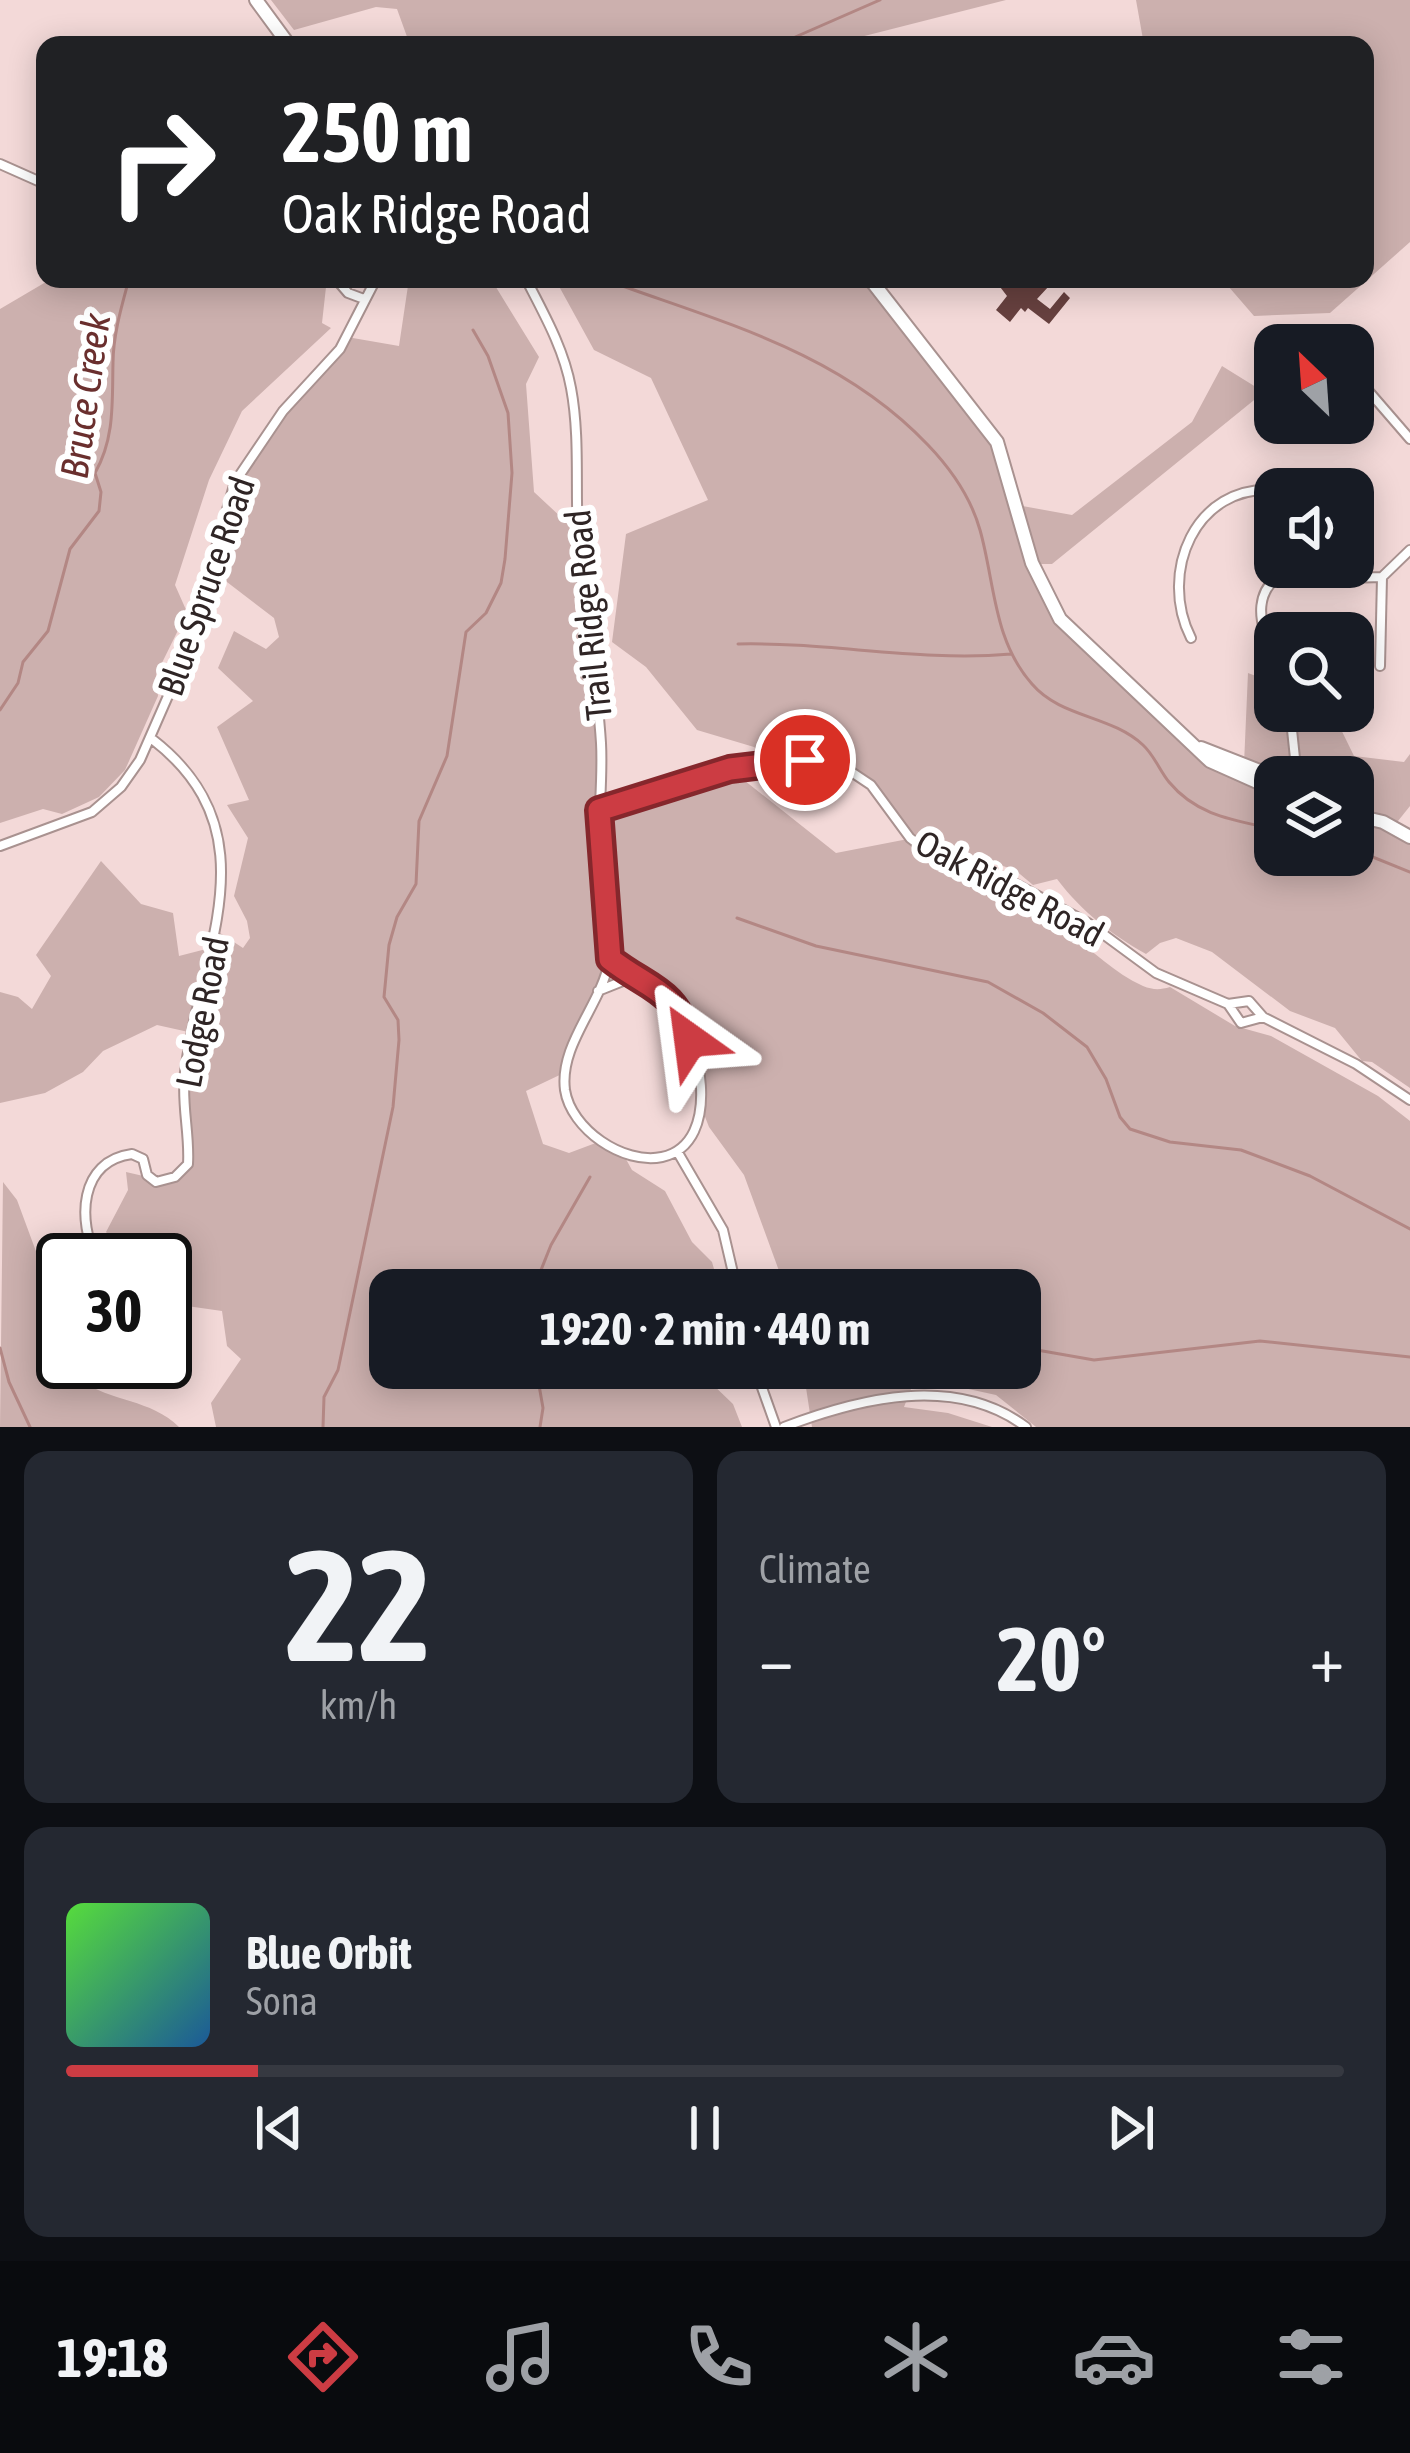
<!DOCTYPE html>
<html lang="en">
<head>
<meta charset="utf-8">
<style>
	body { margin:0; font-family:"Asap Condensed",sans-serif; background:#242831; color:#f1f3f6; height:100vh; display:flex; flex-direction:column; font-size:45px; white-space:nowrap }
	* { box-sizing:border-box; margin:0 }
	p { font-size:39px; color:#9ea1a6 }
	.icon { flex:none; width:66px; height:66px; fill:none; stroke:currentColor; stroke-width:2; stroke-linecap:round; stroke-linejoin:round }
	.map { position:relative; height:1427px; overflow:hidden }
	.side { display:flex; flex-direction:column; gap:24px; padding:24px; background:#0d0f14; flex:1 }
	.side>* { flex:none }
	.banner { position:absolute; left:36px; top:36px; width:1338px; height:252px; border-radius:24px; box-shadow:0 6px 30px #0003; background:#202124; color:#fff; overflow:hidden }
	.needle { width:78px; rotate:335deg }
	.buttons { position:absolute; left:1254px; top:324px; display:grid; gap:24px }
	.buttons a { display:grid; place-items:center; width:120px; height:120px; border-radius:24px; background:#171b24; box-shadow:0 6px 30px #0003; font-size:60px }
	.speed { position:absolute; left:36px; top:1233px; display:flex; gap:24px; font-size:60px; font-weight:700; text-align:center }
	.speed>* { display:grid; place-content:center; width:156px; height:156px; border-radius:50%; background:#171b24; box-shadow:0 6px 30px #0003; line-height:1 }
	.speed .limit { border:6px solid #111; border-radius:18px; background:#fff; color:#111 }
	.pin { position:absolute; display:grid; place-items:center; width:102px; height:102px; color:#fff; margin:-51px; border:6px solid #fff; border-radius:50%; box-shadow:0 3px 12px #0007 }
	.me { position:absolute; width:132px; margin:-66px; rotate:329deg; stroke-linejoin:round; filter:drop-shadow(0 0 9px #0008) }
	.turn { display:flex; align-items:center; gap:42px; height:252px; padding:0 48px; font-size:54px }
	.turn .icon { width:156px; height:156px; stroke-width:2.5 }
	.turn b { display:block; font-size:84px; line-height:102px }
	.big { font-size:90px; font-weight:700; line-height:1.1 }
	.side .tile { flex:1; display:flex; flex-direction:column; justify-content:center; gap:18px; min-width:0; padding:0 42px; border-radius:24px; background:#242831 }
	.side .dial { align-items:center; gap:0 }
	.dial b { font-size:156px; line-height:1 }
	.song { display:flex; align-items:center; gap:36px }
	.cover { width:144px; height:144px; border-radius:18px; background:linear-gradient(135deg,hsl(110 70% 55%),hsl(210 70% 35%)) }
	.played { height:12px; border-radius:6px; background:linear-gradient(90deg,#cc3c43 15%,#363941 15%) }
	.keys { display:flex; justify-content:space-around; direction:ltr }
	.heat { display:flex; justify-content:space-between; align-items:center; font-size:66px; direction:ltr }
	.side .tiles { flex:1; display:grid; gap:24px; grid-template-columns:1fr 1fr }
	.tile:last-child { grid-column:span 2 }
	.trip { position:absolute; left:369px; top:1269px; width:672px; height:120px; border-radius:24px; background:#171b24; box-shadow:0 6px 30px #0003; font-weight:700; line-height:120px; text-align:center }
	.tabs { display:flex; height:192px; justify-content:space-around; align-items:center; background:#090b0e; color:#9ea1a6 }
	.tabs .icon { width:84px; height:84px }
	.tabs .on { color:#cc3c43 }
	.tabs b { font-size:54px; color:#f1f3f6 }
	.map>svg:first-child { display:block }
	.green { fill:#ccb0ae }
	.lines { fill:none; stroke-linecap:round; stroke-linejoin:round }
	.stream { stroke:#b38784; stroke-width:3 }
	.building { fill:#67413f }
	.street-casing { stroke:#a99290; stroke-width:12 }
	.primary-casing { stroke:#a99290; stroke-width:16 }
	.street { stroke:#fff; stroke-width:8 }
	.primary { stroke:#fff; stroke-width:12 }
	.route-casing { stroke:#85272c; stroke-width:30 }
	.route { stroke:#cc3c43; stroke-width:21 }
	.labels { text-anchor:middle; stroke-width:12; stroke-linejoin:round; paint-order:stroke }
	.street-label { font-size:36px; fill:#2f2525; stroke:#fff }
	.water-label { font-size:39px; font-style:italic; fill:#6a2f2e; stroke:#fff }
</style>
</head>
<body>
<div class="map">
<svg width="1410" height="1427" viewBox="0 0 1410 1427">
	<rect width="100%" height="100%" fill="#f3d9d8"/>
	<path class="green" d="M271,0H1006L829,45H410L397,9L376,7L294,30Z
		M1136,0H1410V242L1330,313L1254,316L1222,279H1365V45H1144Z
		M51,279H321L326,287L322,323L331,328L242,411L209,480L175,585L187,612L156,675L158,696L125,770L99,797L62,814L43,809L0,823V309Z
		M409,279H491L539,357L526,384L534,492L577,532L600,725L599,809L730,769L836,853L908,839L878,793L841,765L774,762L754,747L697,730L646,667L612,642L626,534L708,500L651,378L594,350L555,279H870L997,442L1017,505L1072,515L1192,422L1222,366L1264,392L1052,564H1033L1049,602L1210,761L1275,790V855H1353V815L1389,823L1353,796V777H1310L1244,764L1248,673L1275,683V711H1332L1354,756L1404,762L1410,754V806L1394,826L1410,837V1088L1372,1062L1362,1061L1335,1028L1290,1011L1212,952L1176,938L1160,943L1146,954C1111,934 1082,912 1057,879L1033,885L1015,870L973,856L957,878C993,895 1034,911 1067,933C1093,950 1114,973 1143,986C1153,990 1160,990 1170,987L1235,1026L1271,1036L1378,1096L1410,1121V1427H1036L996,1395L964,1388L911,1389L904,1407L948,1413L992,1427H812L803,1368H1020V1290H786L744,1175L709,1127L700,1104L687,1029L673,1002L610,960L566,1072L526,1091L543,1144L569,1153L601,1141L622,1152L632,1170L665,1191L692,1242L712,1262L720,1290H390V1368H707L708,1380L733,1404L742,1427H216L211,1403L241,1359L227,1346L222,1311L180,1305L165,1293V1260H128L106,1232L128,1190L126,1172L165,1181L188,1164L184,1079L193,1033L157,1025L103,1051L83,1072L45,1093L0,1103V992L18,997L32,1009L51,976L36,955L101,861L141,904L173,913L179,956L214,947L217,931L243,948L250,938L247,921L234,896L248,838L227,805L249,800L217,727L253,701L218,668L234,631L266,649L279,637L274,618L210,569L230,495L267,433L347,337L399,346Z
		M3,1182L17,1200L54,1300L52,1317L61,1327L55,1349C62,1359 69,1373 80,1380C111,1402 151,1399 179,1427H0Z"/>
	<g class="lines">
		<path class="stream" d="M777,45L880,0
			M614,283C728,324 842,354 928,445C951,469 971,498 980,530C995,583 993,640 1032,684C1061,718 1111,715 1143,745C1154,755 1160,771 1169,782C1197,816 1234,820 1275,829
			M738,644C830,642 919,662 1011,654
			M0,710L18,683L23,662L48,631L70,549L99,511L101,492L95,473C115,438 112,402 113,363C113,335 122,305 129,279
			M1353,849L1410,872
			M737,918L816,946L988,982L1043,1013L1087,1047L1106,1079L1120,1117L1130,1129L1170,1142L1241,1150L1310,1176L1410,1229
			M533,1290L551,1245L590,1177
			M0,1348L9,1382L30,1427
			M1037,1350L1094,1360L1260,1341L1410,1357
			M536,1368L543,1408L540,1427
			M323,1427L324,1397L338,1370L393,1107L399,1040L398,1020L384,997L389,945L397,917L416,884L419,821L447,756L466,632L486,613L501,583L505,559L512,473L508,413L488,356L473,330"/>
	</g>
	<path class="building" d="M994,279H1040L1049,286L1037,299L1050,309L1064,292L1070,298L1049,324L1028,308L1025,312L1021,308L1010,322L996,310L1007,296Z"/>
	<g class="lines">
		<g class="street-casing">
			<path id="street" d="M0,164L45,184
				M336,279L348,293L364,299
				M526,279C544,314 564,349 571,388C581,441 574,498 579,552C585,616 597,679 601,743C603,779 598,816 599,852C600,886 614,928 609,961C602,1004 559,1044 565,1090C571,1129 623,1165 662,1157C725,1143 700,1033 670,999C655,981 628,973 610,959
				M1365,387L1410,439
				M1313,567L1347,578L1382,577L1410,550
				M1191,638C1158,573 1195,484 1275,490
				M1275,658C1257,622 1250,585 1295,567
				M1380,666L1382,577
				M1290,711L1297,777
				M599,810L730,769L805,760L841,765L871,785L910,838L932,855L1012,882L1088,923L1156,973L1228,1004
				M0,846L92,812L121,787L140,760L182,664L235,482L283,411L340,349L376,279
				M598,991L633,977
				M1263,1017L1241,1023L1228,1004L1249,1001L1263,1017L1356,1064L1410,1100
				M677,1151L723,1230L737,1290
				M97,1260C77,1221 79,1161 132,1154L143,1159L147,1175L156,1182L175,1177L188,1164C190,1134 181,1103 185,1072C199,952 275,834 152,739
				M755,1368L776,1427
				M784,1427C860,1398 955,1374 1026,1427"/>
		</g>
		<g class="primary-casing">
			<path id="primary" d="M256,0L289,45
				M870,279L997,442L1032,563L1060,619L1210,761L1275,790
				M1201,748L1275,777
				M1353,815L1383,822L1410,837"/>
		</g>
		<use href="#street" class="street"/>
		<use href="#primary" class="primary"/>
	</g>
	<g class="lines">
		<g class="route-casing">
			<path id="route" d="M690,1040C675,988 648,989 610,959L599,810L730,769L805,760"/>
		</g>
		<use href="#route" class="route"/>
	</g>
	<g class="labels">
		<g class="street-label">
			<text transform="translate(206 586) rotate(-71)" y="13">Blue Spruce Road</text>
			<text transform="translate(588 615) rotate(-96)" y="13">Trail Ridge Road</text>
			<text transform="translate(1010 888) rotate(28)" y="13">Oak Ridge Road</text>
			<text transform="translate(202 1012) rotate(-79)" y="13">Lodge Road</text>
		</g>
		<g class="water-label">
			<text transform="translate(85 396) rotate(-82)" y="14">Bruce Creek</text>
		</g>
	</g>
</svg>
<div class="buttons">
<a><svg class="needle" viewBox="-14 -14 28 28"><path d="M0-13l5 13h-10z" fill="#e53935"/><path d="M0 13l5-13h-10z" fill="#9ea1a6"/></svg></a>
<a><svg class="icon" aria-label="sound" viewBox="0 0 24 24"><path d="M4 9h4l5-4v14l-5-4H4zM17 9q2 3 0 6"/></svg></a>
<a><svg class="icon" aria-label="search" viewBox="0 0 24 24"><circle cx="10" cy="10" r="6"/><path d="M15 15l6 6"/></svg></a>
<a><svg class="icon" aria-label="layers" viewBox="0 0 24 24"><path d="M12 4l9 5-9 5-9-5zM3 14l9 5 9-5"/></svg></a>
</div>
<div class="speed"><div class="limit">30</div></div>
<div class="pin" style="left:805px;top:760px;background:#d93025"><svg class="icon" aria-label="arrive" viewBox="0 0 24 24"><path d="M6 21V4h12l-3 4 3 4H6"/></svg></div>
<svg class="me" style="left:690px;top:1040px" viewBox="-20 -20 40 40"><path d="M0-17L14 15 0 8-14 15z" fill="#cc3c43" stroke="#fff" stroke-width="4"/></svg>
<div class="trip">19:20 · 2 min · 440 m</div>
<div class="banner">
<div class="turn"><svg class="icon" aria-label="right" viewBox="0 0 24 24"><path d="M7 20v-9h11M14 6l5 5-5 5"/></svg><div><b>250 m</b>Oak Ridge Road</div></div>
</div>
</div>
<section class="side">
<div class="tiles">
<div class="tile dial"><b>22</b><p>km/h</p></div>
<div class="tile"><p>Climate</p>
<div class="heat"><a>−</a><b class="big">20°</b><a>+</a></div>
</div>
<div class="tile">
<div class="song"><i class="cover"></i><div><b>Blue Orbit</b><p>Sona</p></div></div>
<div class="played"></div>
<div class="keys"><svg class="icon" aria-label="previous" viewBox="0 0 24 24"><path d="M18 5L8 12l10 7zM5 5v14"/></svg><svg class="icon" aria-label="pause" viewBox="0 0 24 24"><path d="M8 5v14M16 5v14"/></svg><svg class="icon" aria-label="next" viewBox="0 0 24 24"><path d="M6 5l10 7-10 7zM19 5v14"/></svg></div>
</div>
</div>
</section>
<nav class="tabs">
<b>19:18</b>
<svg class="icon on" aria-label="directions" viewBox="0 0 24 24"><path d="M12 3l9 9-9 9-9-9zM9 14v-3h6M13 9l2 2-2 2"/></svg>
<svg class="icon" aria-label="music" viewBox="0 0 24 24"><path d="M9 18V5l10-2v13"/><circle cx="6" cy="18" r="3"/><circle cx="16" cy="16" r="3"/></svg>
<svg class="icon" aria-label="phone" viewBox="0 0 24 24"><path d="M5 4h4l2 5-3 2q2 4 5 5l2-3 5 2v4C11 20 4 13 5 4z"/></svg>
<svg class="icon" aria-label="climate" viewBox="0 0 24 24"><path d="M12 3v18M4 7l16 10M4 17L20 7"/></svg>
<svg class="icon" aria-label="car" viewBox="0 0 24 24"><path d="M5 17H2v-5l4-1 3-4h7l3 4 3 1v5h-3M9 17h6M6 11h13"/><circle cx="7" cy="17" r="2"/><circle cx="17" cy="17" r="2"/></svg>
<svg class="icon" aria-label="filters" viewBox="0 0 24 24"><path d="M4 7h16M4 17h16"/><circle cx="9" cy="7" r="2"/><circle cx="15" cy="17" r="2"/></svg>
</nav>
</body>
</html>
